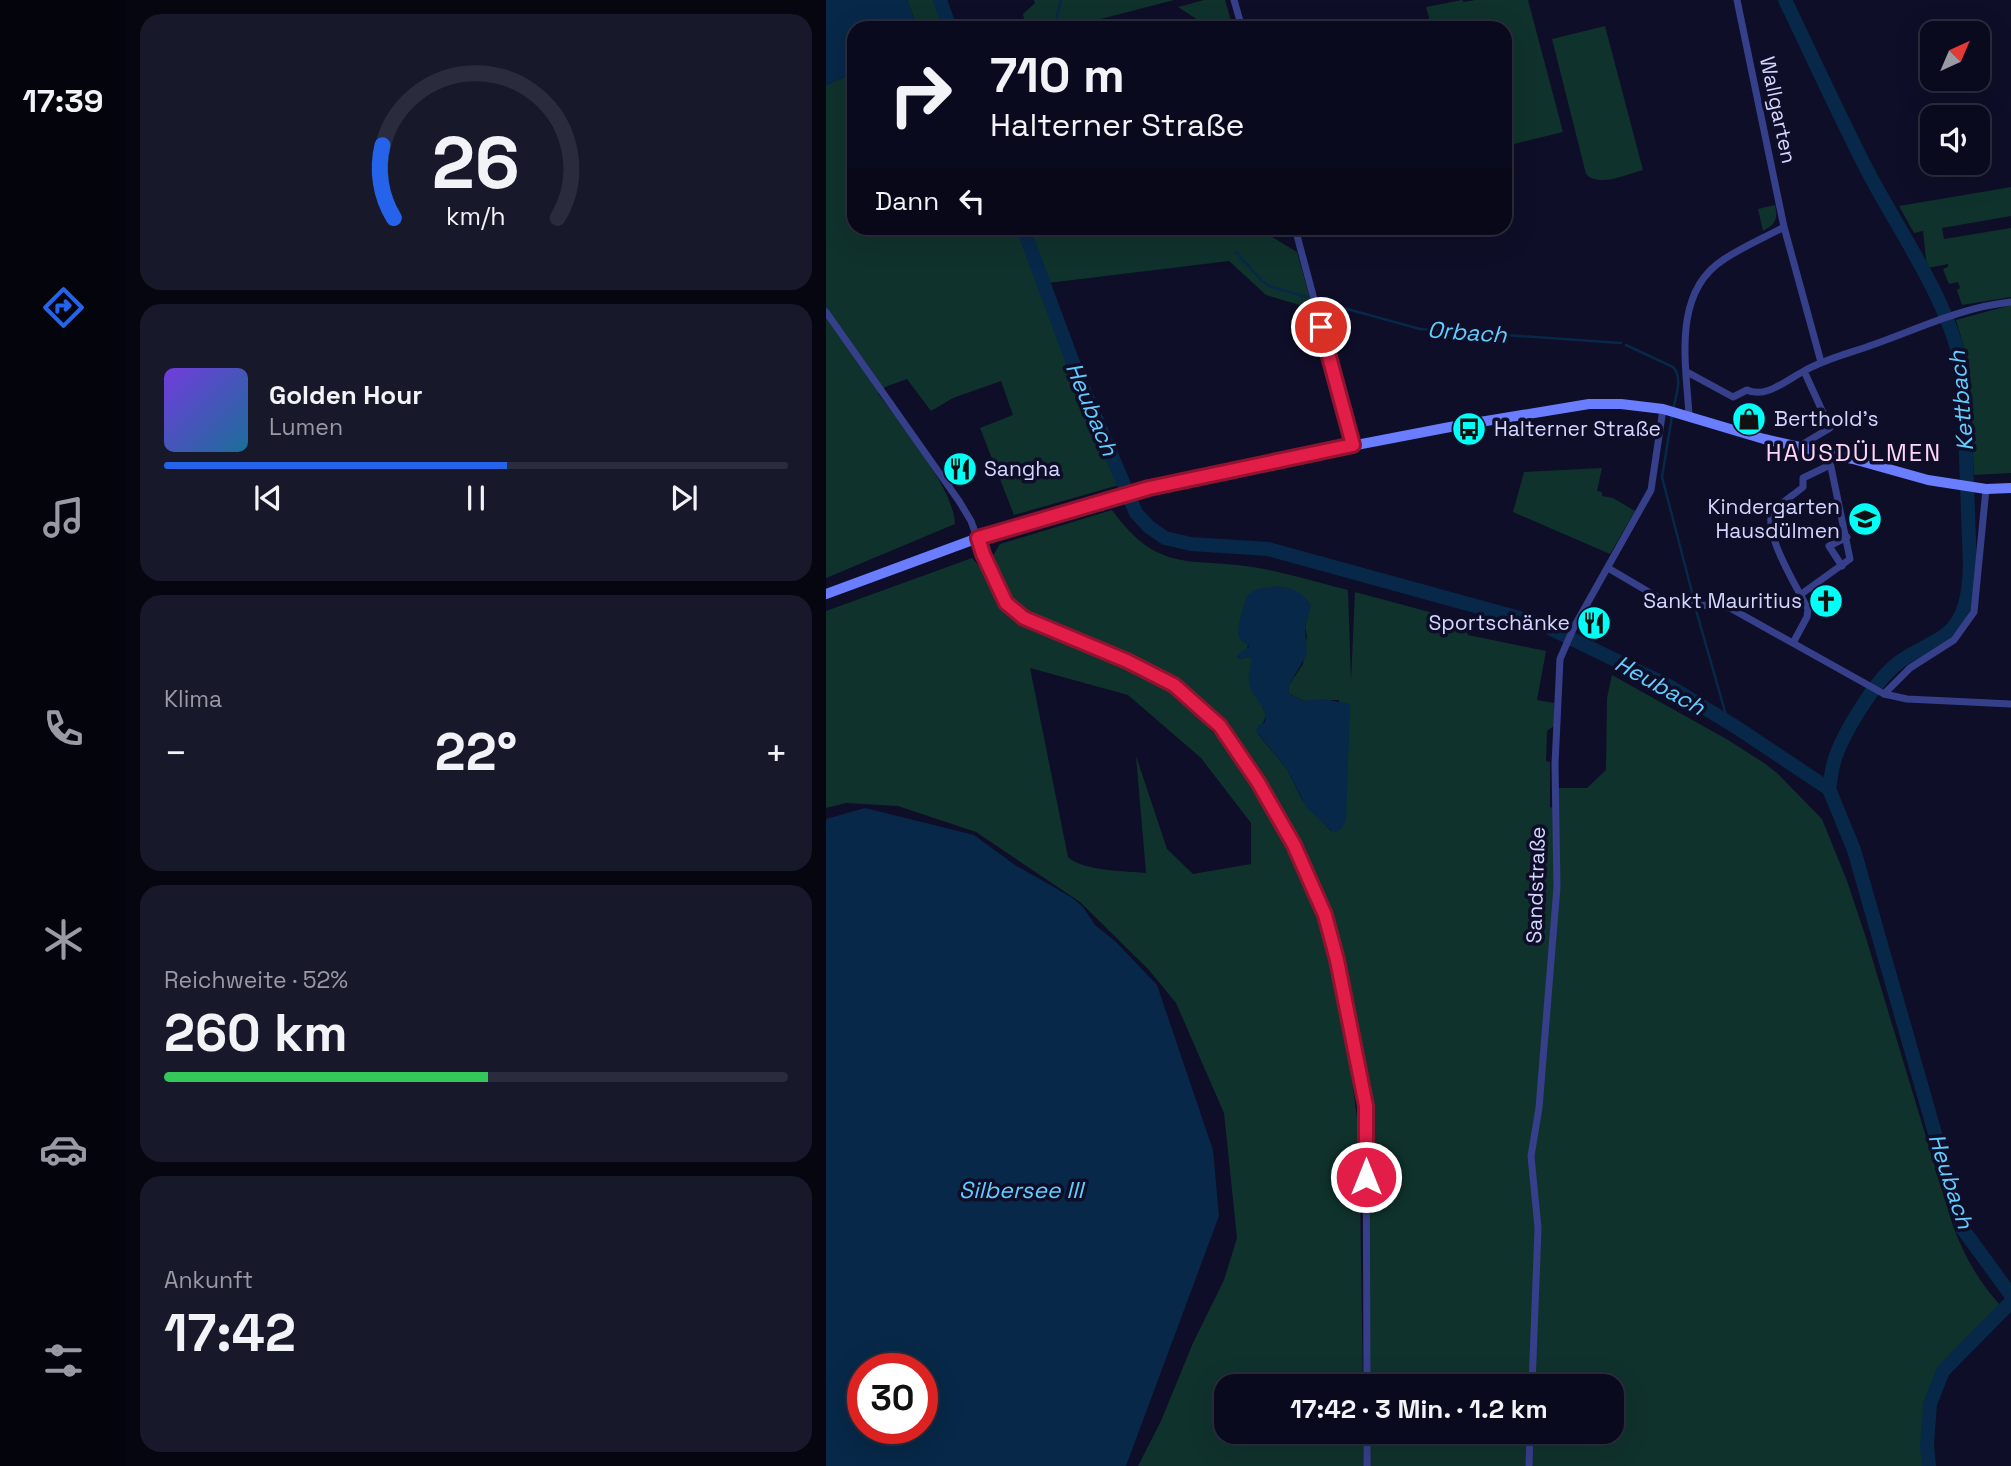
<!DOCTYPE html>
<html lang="de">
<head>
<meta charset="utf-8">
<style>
	body { margin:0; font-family:"Space Grotesk",sans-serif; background:#18182b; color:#f1f3f6; height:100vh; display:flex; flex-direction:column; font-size:26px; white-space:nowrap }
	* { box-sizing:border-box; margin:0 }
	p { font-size:23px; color:#999aa4 }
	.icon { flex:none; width:38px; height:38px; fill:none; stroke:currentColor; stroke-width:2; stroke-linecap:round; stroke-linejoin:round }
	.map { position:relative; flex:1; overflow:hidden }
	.details { display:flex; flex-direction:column; gap:14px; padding:14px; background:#060610; width:700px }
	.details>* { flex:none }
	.hud { position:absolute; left:21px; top:21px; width:665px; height:214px; border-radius:21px; box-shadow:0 7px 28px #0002,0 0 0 2px #2a2b3c; background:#0a0a1e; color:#f1f3f6; overflow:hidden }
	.needle { width:46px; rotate:44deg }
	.buttons { position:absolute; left:1094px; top:21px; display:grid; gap:14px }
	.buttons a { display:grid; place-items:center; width:70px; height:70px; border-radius:14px; background:#0a0a1e; box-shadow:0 7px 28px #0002,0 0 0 2px #2a2b3c; font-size:35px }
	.speed { position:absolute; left:21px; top:1353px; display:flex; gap:14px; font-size:35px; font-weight:700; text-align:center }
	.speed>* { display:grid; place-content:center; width:91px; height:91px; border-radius:50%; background:#0a0a1e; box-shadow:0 7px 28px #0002,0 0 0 2px #2a2b3c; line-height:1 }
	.speed .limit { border:10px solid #d22; background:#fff; color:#111 }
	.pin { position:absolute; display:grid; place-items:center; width:60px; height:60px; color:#fff; margin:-30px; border:4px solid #fff; border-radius:50%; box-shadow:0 2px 7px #0007 }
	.me { position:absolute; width:77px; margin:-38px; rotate:0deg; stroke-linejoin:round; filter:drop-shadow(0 0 5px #0008) }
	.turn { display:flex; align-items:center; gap:24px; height:147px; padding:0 28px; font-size:32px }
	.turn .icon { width:91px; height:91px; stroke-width:2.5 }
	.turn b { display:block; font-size:49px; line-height:60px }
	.then { display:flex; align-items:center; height:66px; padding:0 28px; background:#0003; gap:14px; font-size:26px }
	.big { font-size:52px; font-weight:700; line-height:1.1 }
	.details .card { flex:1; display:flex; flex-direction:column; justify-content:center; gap:10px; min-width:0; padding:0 24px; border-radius:21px; background:#18182b }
	.details .dial { align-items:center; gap:0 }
	.dial svg { height:182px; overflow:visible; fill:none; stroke:#2a2b3c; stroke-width:7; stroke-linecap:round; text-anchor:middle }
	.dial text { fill:#f1f3f6; stroke:none }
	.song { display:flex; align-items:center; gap:21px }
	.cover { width:84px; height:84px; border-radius:10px; background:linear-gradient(135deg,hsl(260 70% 55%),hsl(200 70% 35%)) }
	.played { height:7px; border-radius:4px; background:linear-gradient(90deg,#2563eb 55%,#2a2b3c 55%) }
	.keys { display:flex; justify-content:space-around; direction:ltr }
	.heat { display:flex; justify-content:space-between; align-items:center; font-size:38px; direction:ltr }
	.charge { height:10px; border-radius:5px; background:linear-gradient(90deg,#34c759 52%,#2a2b3c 0) }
	.trip { position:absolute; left:388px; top:1374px; width:410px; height:70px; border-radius:21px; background:#0a0a1e; box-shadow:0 7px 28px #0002,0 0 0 2px #2a2b3c; font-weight:700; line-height:70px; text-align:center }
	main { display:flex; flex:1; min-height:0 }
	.tab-bar { display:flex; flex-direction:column; width:126px; justify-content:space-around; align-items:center; background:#04040c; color:#999aa4 }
	.tab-bar .icon { width:49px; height:49px }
	.tab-bar .active { color:#2563eb }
	.tab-bar b { font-size:32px; color:#f1f3f6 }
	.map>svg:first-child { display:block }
	.green { fill:#10322c; fill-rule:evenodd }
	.water { fill:#072848; fill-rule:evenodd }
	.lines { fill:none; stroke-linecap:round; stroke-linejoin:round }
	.stream { stroke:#072848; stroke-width:2.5 }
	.river { stroke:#072848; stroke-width:14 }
	.minor { stroke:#363f8a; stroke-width:7 }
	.secondary { stroke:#6b7dff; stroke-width:10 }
	.route-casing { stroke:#92132f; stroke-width:18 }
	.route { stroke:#e11d48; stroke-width:12 }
	.labels { text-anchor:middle; stroke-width:7; stroke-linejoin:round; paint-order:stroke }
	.street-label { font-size:21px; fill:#d4d6ff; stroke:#0e0e28 }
	.poi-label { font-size:21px; fill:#d4d6ff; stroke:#0e0e28; text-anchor:start }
	.water-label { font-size:23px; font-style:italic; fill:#62cdff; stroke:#0e0e28 }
	.quarter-label { font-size:24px; letter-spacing:2px; fill:#ffd6f6; stroke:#0e0e28 }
</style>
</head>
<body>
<main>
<nav class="tab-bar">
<b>17:39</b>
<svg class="icon active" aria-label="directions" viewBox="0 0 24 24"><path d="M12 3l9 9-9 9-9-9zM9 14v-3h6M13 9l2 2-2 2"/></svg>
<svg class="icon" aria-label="music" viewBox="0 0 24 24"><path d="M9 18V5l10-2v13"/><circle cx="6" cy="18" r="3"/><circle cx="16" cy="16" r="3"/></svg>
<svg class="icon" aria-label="phone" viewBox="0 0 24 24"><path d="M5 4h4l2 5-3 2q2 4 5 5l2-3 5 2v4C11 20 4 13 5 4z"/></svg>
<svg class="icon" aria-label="climate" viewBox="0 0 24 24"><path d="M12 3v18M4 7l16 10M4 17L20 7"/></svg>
<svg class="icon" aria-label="car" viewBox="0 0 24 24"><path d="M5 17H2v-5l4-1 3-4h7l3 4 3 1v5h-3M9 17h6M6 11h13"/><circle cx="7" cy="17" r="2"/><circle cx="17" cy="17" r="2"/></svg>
<svg class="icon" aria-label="filters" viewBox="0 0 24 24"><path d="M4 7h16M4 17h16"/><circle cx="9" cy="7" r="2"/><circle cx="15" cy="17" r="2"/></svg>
</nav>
<section class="details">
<div class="card dial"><svg viewBox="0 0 100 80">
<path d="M14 69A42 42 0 1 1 86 69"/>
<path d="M14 69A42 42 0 0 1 9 37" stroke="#2563eb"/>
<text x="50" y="56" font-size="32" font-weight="700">26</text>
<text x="50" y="72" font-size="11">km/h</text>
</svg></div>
<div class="card">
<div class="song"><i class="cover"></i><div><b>Golden Hour</b><p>Lumen</p></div></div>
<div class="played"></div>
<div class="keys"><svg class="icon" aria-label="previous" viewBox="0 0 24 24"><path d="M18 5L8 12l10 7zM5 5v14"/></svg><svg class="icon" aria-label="pause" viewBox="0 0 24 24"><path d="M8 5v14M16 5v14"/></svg><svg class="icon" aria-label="next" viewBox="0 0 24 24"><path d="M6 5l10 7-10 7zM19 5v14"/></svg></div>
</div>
<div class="card"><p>Klima</p>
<div class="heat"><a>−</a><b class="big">22°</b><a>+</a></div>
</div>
<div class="card"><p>Reichweite · 52%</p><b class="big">260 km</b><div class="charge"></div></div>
<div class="card"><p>Ankunft</p><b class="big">17:42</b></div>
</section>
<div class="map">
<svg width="1185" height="1466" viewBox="0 0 1185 1466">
	<rect width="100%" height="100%" fill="#0e0e28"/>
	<path class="green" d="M81,0H108L118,28H92Z
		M208,0H348L240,28H200L197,14L209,3Z
		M378,0H399L407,28H384L352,7Z
		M636,0L638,2L649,0H702L737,132L679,146V28H606L600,7Z
		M779,26L817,170C801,174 773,188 760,174L726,39Z
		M28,73V228H192L247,379L293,485L188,515L154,428L187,415L175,381L127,398L105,411L81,379L59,387L52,393C74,424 128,488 129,524L0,578V85Z
		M1185,187V216L1116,228L1118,239L1185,228V297L1136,305L1131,290L1134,288L1132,282L1123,284L1117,269L1122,267V264L1101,268L1097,231L1088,233L1073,206Z
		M949,205C952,219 950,224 937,231L932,209Z
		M202,228H431L471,252L487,309L440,295L403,261L222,283Z
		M1185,305V473L1148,475L1143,364L1130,320Z
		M776,468L771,491L776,492V496L787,498L809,511L784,554L687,512L698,472Z
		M286,510C335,578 368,555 438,569C466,575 494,583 522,590L525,681L529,592L637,621L642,635L720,651L711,700L728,703V726L721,731L720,761L724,762V808L729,805V788H761L780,770L781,698L786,675L902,740L938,763L951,773L996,819L1021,881L1040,938L1126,1223C1137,1254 1153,1283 1176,1307V1312C1158,1330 1133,1350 1118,1370C1099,1396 1100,1435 1103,1466H541V1432H786V1386H541L540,1106L508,915L476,848L450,802L395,724L348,682L308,663L309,672L339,688L361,704L412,760L464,852L486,901L501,942L520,1036L533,1132L537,1386H401V1432H537L538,1466H312L335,1421L367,1343L398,1280L411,1238L398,1113L350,1003L323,970L254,902L150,832L72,806L20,803L0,808V611L146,558C162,574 166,598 182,614C200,631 267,654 293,665V649L198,613L183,600L165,559L174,544ZM484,605L479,627L481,636L477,664L463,685L462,693L478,701L513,700V830L505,831L476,800L461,769L432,734L440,716L435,703L426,659L423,657L413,659L411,656L421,650L422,644ZM204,668L302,695L375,758L425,823V864L367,874L341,849L310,756L320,873C299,871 257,871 242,857Z"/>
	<path class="water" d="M0,0H81L92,28H28V73L0,85Z
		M450,586C467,588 475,591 485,605L479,627L481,654L463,685L462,693L478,701L498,699L524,704L520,820L516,828L509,832L506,831L480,807L461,769L430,731L432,726L439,722C442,706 429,701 424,687C421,676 424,668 426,659L423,657L413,659L411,655L423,647L422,644L416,642L412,635L413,623L421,595L431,589Z
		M39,808L148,835L189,865L245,897L257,907L269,925L289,941L331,985L387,1150L393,1216L300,1466H0V819ZM37,1368H96V1428H37Z"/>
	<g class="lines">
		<path class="stream" d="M229,25L235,0
			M410,252L436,281L443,286L480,297
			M492,301L594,329L795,343
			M800,345L847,367C857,377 850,396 847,410
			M846,416L836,477L868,600
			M870,610L902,722"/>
		<path class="river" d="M114,0L124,28
			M959,0C986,56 1012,113 1040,168C1073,232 1126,304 1137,375L1144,567C1143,591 1140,620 1119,635C1104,646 1086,652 1072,663C1050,679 1015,736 1008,762C1005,771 1005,780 1003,789
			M197,228L250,371L310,513L323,527L339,538L365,544L442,549L715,624L843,686L910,727L1003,789L1028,850L1136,1228L1185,1295
			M1103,1466L1101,1445L1104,1404L1117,1371L1185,1302"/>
		<path class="minor" d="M408,0L416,28
			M911,0L958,227L995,362
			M469,228L527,445
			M0,312L133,501L145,521L157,554L180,603L198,618L301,661L348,685L394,726L432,782L468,845L499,915L511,960L540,1106L541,1386
			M861,372L907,397L921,390C939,399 961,380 978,371
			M863,415C860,364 846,293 897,260C916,247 938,238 958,227
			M972,447L1004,428L978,371C1001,358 1025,353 1049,344C1094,328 1137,307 1185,302
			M1016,566L1003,546L1021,537
			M782,568L838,601L904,608L1058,694L1081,699L1185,704
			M974,595L1024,559L1004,462
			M967,643L981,617L982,609C973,591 935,530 947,512C954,503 968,495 977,487V478L1004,465
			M1058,694L1084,668L1128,640L1148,612L1160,489
			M706,1386L712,1228L705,1156L713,1108L731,887L729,764L734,659L748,627L825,490L837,409
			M541,1432V1466
			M703,1466L704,1432"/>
		<path class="secondary" d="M0,594L152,538L323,488L395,471L624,427L763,404H795L837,409L938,439L1027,459L1102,480L1160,489L1185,488"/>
	</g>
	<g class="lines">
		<g class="route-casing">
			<path id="route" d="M495,327L527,445L323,488L152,538L157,554L180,603L198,618L301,661L348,685L394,726L432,782L468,845L499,915L511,960L540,1106V1177"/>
		</g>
		<use href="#route" class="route"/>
	</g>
	<defs>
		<g id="shop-disc" transform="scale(1.75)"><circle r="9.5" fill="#00fff4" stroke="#0e0e28"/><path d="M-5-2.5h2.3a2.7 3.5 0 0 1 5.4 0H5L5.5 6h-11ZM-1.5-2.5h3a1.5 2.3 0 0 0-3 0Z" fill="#111"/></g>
		<g id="bus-disc" transform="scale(1.75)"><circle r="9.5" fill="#00fff4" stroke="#0e0e28"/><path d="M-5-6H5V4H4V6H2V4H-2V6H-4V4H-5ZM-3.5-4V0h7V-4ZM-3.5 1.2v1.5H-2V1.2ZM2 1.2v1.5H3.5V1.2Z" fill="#111"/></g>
		<g id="restaurant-disc" transform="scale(1.75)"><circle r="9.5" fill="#00fff4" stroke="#0e0e28"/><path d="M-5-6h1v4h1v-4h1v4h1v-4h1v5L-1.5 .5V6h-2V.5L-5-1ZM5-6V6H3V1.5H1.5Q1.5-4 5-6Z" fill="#111"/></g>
		<g id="school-disc" transform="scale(1.75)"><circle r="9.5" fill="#00fff4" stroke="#0e0e28"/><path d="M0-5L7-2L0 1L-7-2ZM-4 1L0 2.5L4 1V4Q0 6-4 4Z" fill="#111"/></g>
		<g id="church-disc" transform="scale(1.75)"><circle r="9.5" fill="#00fff4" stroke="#0e0e28"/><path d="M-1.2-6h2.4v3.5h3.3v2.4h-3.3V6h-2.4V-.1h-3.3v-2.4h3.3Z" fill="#111"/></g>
	</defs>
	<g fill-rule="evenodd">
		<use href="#shop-disc" x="923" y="419"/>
		<use href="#bus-disc" x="643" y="429"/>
		<use href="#restaurant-disc" x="134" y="469"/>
		<use href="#school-disc" x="1039" y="519"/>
		<use href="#church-disc" x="1000" y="601"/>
		<use href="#restaurant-disc" x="768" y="623"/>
	</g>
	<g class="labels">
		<g class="street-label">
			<text transform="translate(952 110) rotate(78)" y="7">Wallgarten</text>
			<text transform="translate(710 885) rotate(-88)" y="7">Sandstraße</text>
		</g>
		<g class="poi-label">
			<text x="948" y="426">Berthold's</text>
			<text x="668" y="436">Halterner Straße</text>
			<text x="158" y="476">Sangha</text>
			<text x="1014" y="514" text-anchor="end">Kindergarten<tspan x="1014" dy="24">Hausdülmen</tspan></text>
			<text x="976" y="608" text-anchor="end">Sankt Mauritius</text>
			<text x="744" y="630" text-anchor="end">Sportschänke</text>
		</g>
		<g class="water-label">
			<text transform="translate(641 332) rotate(4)" y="8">Orbach</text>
			<text transform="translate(1135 401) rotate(-95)" y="8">Kettbach</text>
			<text transform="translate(266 409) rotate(67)" y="8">Heubach</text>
			<text transform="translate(834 685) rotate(29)" y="8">Heubach</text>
			<text transform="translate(1125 1181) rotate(72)" y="8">Heubach</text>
			<text x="195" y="1198">Silbersee III</text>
		</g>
		<g class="quarter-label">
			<text x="1028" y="461">HAUSDÜLMEN</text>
		</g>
	</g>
</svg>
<div class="buttons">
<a><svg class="needle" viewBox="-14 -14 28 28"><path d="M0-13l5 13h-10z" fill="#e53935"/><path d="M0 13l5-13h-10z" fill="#999aa4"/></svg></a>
<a><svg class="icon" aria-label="sound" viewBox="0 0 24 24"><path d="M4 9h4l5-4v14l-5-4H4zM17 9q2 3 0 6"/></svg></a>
</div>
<div class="speed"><div class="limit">30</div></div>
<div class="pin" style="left:495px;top:327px;background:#d93025"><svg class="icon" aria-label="arrive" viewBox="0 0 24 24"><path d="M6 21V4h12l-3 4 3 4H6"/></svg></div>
<svg class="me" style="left:540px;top:1177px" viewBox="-20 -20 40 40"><circle r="17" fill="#e11d48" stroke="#fff" stroke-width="3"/><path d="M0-11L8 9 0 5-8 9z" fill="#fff"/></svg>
<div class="trip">17:42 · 3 Min. · 1.2 km</div>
<div class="hud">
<div class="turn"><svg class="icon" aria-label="right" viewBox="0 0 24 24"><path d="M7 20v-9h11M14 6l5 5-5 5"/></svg><div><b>710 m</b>Halterner Straße</div></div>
<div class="then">Dann<svg class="icon" aria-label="left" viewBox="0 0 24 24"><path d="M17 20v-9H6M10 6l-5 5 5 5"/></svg></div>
</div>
</div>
</main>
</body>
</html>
